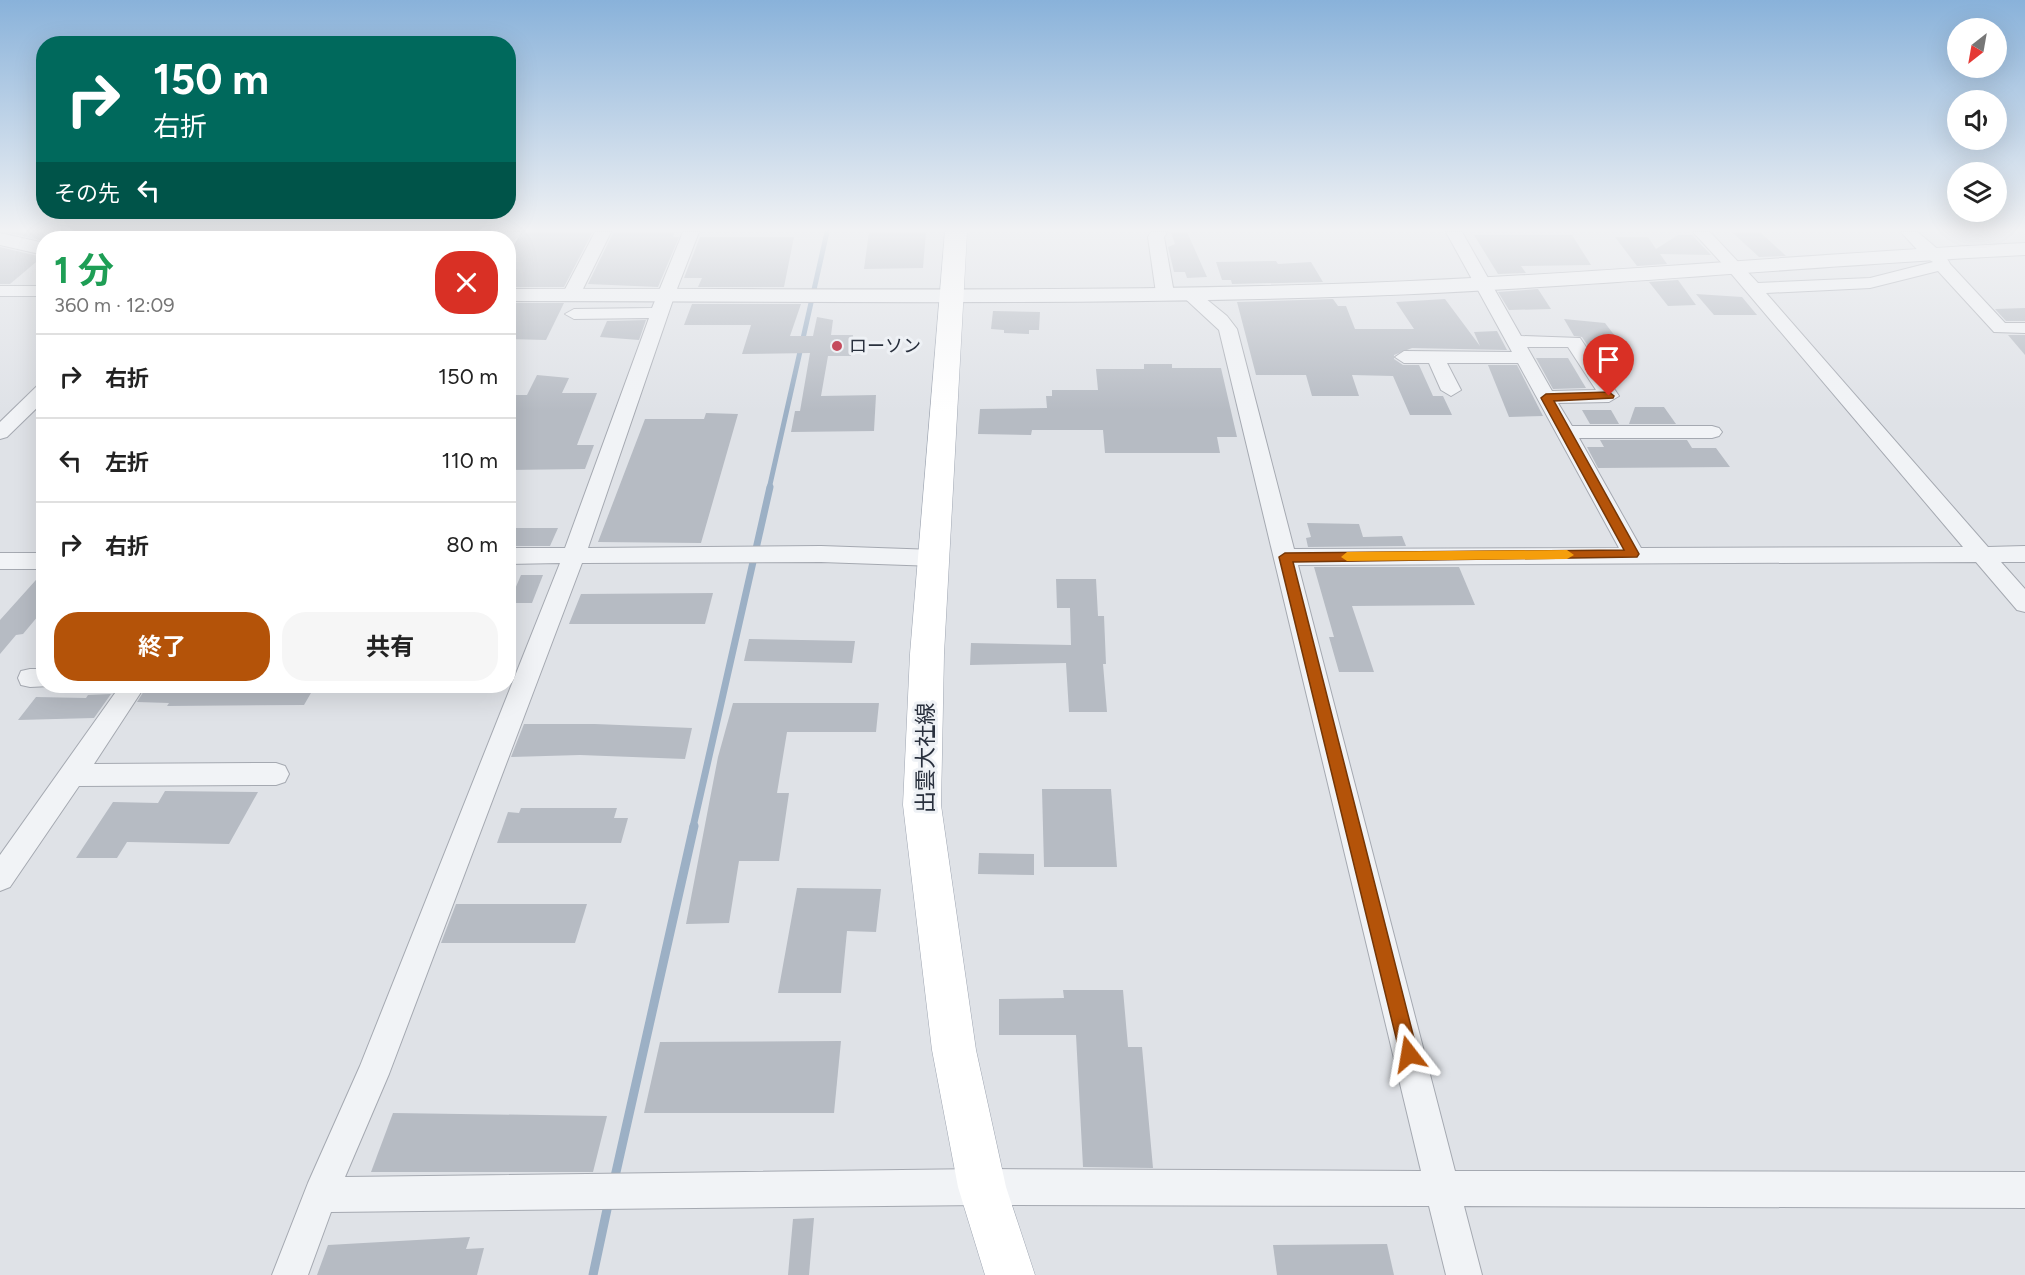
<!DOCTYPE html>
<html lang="ja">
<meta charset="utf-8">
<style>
:root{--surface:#fff;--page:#f6f6f6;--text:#222;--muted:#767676;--line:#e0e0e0;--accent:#b45309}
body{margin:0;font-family:Figtree,"Noto Sans JP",sans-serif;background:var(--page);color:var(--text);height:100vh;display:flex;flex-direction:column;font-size:22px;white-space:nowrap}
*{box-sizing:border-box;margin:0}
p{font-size:20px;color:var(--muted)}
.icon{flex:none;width:33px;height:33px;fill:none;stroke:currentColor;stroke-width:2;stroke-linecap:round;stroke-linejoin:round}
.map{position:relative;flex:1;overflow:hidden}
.details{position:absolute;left:36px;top:231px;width:480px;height:462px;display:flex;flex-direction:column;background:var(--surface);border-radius:24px;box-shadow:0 6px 24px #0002}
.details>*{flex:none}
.hud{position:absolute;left:36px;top:36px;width:480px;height:183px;border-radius:24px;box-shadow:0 6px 24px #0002;background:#00695c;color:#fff;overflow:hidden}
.needle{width:39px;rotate:211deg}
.tools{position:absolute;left:1947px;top:18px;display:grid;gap:12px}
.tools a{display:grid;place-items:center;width:60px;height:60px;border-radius:50%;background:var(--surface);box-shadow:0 6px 24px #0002;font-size:30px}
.pin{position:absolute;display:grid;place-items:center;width:51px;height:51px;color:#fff;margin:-62px -26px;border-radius:50% 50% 50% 0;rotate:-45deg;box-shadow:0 0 6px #0007}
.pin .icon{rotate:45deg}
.me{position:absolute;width:66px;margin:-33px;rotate:346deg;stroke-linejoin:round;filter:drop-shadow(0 0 4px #0008)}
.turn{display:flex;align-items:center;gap:21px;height:126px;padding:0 18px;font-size:27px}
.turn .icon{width:78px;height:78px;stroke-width:2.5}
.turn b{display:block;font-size:42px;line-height:51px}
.then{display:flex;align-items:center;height:57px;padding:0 18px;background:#0003;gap:12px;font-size:22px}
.round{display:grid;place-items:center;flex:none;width:63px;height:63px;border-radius:24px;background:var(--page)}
.head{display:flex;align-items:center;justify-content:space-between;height:102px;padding:0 18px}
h1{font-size:36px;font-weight:700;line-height:45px;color:#1e9e55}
.primary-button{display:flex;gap:12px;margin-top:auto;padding:12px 18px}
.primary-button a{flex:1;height:69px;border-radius:24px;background:var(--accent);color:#fff;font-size:24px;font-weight:700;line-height:69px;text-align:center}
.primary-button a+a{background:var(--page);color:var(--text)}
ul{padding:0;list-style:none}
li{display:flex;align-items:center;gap:18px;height:84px;padding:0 18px;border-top:2px solid var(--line)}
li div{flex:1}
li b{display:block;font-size:22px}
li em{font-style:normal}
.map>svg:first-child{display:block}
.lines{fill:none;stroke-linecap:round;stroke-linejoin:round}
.stream-far2{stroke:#9cb0c5;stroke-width:5}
.stream-far1{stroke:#9cb0c5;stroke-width:7}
.stream{stroke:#9cb0c5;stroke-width:9}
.building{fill:#b6bbc3}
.minor-casing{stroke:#a5a9b1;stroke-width:2}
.tertiary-casing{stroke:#a5a9b1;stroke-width:2}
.primary-casing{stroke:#9fa6b2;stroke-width:1}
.minor{fill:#f1f3f6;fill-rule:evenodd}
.tertiary{fill:#f1f3f6;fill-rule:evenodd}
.primary{fill:#fff;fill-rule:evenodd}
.route{fill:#b45309;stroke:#753606;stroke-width:1.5}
.slow{fill:#f59e0b}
.poi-dot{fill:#c54b5d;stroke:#eef1f5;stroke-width:2}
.labels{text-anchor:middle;stroke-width:6;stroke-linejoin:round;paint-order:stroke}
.far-poi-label{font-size:18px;fill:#29303d;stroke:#eef1f5;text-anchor:start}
.street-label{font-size:22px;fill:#29303d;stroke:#eef1f5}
</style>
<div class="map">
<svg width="2025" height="1275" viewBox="0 0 2025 1275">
<rect width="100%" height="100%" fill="#dfe2e7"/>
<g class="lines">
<path class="stream-far2" d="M769,489L827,232"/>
<path class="stream-far1" d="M693,827L770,487"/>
<g class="stream">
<path d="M614,1181L694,826"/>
<path d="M593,1275L609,1200"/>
</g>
</g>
<g class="building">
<path d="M6,232H44V241Z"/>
<path d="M547,232L592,233L564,287H508V254L512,248L524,233Z"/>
<path d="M675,232L673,237H679L658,287L588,284L613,233Z"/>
<path d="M869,232H926L923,268L864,269Z"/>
<path d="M1171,232H1187L1207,277L1187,278L1185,272H1174L1168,247L1175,244Z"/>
<path d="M1760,232L1786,256L1759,257L1733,233Z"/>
<path d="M1474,235H1572L1591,265L1521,266L1526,273L1498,274Z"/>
<path d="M1678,235H1692L1711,255L1660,254L1667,264L1637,266L1615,237H1648L1656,249Z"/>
<path d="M700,237H794L784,287H698L702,278H684Z"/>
<path d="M0,247L42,257L10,284H0Z"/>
<path d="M1276,261L1278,264L1311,262L1323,282L1232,284L1231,280H1222L1216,262Z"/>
<path d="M1678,280L1696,305L1668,306L1649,282Z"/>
<path d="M1538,289L1551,309L1509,310L1498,292Z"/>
<path d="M1696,294L1742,297L1757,315H1714Z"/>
<path d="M1333,299L1338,306H1346L1355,329H1414L1396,302L1445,299L1480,346L1474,332L1497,331L1507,350L1412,348L1394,355V359L1403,365H1419L1433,396H1443L1452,415H1410L1393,376L1352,375L1359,396H1312L1306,375H1256L1237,302Z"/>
<path d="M508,303H564L546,340L508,339Z"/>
<path d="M692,304H801L790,336H813L817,317L833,320L831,335H853L851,356H828L821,396L876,395L874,431L791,432L795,411H800L810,353L742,354L751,325H684Z"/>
<path d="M2025,308V321H2006L1995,309Z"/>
<path d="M993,311L1040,312L1039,330H1029V334L1004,333V330L991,329Z"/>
<path d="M1564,319L1605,323L1634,361L1599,362L1582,337L1574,336Z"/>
<path d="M646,320L639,340L600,337L607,321Z"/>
<path d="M2008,335H2025V355Z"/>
<path d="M1536,358H1568L1586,388L1553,389Z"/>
<path d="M1144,364H1172V368H1221L1237,437H1217L1220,453H1105L1103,430H1032L1031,435L978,434L980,409L1047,408L1046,396H1052V390H1098L1096,369H1144Z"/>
<path d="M1488,365H1517L1543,416L1509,417Z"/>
<path d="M537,375L569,378L562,393H597L577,445H594L585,469L508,470V395H527Z"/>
<path d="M1635,407H1664L1676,424H1629Z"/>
<path d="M1582,410H1611L1619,424H1590Z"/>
<path d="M706,413L738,414L701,543L598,542L645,419H704Z"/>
<path d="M1600,440H1687L1692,448H1716L1730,467L1598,468L1587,447H1604Z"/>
<path d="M1307,523L1359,524L1363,537L1402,536L1406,546L1308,547L1306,538L1311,537Z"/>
<path d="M508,528H558L550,546H508Z"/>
<path d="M1314,567H1459L1475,605L1352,606L1374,672H1339L1329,637H1334Z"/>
<path d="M44,571V609L23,634L16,635L0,654V620Z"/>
<path d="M521,575H543L532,603H509Z"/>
<path d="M1056,579H1096L1098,616H1104L1106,664H1103L1107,712H1069L1066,663L970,665L971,643L1071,645L1070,608H1057Z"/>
<path d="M713,593L705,624H569L581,594Z"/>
<path d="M749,639L855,641L852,663L744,661Z"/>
<path d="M147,686H315L304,705L167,706L169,703L137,702Z"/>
<path d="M111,694L94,718L18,720L36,697L86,698L88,695Z"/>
<path d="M733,703H879L876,732H787L777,793H789L779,861H739L729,923L686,924L718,757Z"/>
<path d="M524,724H595L692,728L685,759L580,755L511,757Z"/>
<path d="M1042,789H1111L1117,867H1044Z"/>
<path d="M165,791L258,792L229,844L127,842L117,858H76L113,802L158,803Z"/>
<path d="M521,808H617L614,818H628L621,843H497L508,812L519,813Z"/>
<path d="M979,853L1034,854V875L978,874Z"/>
<path d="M797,888L881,889L876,932L847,931L841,993H778Z"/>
<path d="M456,904H587L575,943H441Z"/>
<path d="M1063,990H1123L1128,1047H1142L1153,1168L1083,1167L1076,1035H999V999L1064,998Z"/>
<path d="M841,1041L834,1113H644L660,1042Z"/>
<path d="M393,1113L607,1116L593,1172H371Z"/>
<path d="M814,1218L809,1275H788L793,1219Z"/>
<path d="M470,1237L466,1249L484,1248L477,1275H317L328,1245Z"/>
<path d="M1387,1244L1394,1275H1277L1273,1245Z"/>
</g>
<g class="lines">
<g class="minor-casing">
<g id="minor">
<path d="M194,232H212L206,238H189Z"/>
<path d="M324,232H341L336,238H319Z"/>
<path d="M417,232H433L428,238H412Z"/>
<path d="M506,232H522L514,245L508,247V238H502Z"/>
<path d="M595,232H611L580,295L571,300L565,299L562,295Z"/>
<path d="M683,232H699L675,294L588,548L821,546L935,550L943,553L946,558L943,563L935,566L821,562L582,563L389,1074L345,1177L982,1169L1421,1171L1219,330L1179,293L1188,288L1194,289L1227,316L1237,329L1294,549L1619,548L1518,363H1447L1461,390L1451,396L1441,390L1429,363H1404L1395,357L1404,351L1512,352L1446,232H1462L1521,336L1580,338L1619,396L1609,402L1558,403L1572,426H1712L1719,428L1722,432L1719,436L1712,438H1579L1641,548L1963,547L1729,271L1693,232H1710L1758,283L1870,278L1933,262L1923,256L1901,232H1918C1926,240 1947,255 1950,264L2005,323H2025V333L1994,332L1938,271L1870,288L1766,293L1988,547L2025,546V562H2001L2025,589V612L2017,610L1976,562L1298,565L1455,1171L2025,1172V1208L1464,1206L1482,1275H1446L1429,1206L982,1205L331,1212L308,1275H272L308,1183L360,1066L560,563L508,564V548H565L649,318L574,319L565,314L574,309L652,308ZM1527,347H1568L1596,390L1552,391Z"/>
<path d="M1151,232H1167L1164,237L1174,293L1171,297L1165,298L1156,293L1148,237Z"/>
<rect x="0" y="286" width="44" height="10"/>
<path d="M44,384V401L7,437L0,439V422L37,386Z"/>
<rect x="0" y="553" width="44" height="16"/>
<path d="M30,669H44V686H50L30,687L21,685L18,678L21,671Z"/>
<path d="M120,686H145L94,764L276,763L285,766L289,774L285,782L276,785L79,786L10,887L0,891V855Z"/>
</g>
</g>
<g class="tertiary-casing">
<g id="tertiary">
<path d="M0,233L44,243V255L0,245Z"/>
<path d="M2025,243V255C1804,266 1584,288 1363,296C1078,306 793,301 508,301V289C793,288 1078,293 1363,283C1584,275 1804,254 2025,243Z"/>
</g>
</g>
<g class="primary-casing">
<path id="primary" d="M945,232H967L944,654L941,805L976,1050L1006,1187L1035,1275H985L958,1187L932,1050L903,805L910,654Z"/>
</g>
<use href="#minor" class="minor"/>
<use href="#tertiary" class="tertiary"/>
<use href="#primary" class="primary"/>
</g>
<linearGradient id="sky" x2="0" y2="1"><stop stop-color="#89b2da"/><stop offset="0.56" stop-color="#f1f2f4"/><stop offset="1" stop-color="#f1f2f4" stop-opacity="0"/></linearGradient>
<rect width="2025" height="411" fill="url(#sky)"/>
<path class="route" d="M1609,392L1614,396L1613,398L1554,401L1639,554L1637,557L1293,562L1418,1054L1415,1060L1409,1063L1402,1060L1400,1054L1279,557L1285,553L1624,550L1541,398L1546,394Z"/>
<path class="slow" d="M1567,550L1574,555L1567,559L1347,561L1341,557L1347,552Z"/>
<circle class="poi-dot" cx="837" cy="346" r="6"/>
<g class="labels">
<g class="far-poi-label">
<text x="849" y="352">ローソン</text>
</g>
<g class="street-label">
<text transform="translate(925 758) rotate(-90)" y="8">出雲大社線</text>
</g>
</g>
</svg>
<div class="tools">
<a><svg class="needle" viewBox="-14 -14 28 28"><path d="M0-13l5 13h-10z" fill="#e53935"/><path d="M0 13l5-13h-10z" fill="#767676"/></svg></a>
<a><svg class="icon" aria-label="sound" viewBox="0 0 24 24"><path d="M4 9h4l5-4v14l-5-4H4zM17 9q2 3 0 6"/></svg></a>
<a><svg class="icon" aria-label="layers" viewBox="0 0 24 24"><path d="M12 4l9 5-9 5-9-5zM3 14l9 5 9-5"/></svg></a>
</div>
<div class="pin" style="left:1609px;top:396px;background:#d93025"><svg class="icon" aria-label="arrive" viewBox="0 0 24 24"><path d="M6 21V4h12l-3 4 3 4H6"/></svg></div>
<svg class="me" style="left:1409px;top:1054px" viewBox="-20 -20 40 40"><path d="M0-17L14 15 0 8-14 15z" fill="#b45309" stroke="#fff" stroke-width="4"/></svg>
<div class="hud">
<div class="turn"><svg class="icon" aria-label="right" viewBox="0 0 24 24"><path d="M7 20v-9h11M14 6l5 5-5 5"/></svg><div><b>150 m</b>右折</div></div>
<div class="then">その先<svg class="icon" aria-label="left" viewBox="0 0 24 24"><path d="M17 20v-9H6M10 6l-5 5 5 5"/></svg></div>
</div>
<section class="details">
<div class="head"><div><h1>1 分</h1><p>360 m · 12:09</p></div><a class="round" style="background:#d93025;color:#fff"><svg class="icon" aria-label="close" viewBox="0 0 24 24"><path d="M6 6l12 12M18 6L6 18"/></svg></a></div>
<ul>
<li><svg class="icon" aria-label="right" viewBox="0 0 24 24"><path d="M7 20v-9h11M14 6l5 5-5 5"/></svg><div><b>右折</b></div><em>150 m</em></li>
<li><svg class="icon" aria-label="left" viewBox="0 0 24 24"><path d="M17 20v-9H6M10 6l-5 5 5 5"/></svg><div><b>左折</b></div><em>110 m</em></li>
<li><svg class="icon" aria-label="right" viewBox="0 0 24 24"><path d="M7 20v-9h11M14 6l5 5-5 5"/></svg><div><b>右折</b></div><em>80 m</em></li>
</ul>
<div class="primary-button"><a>終了</a><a>共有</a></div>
</section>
</div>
